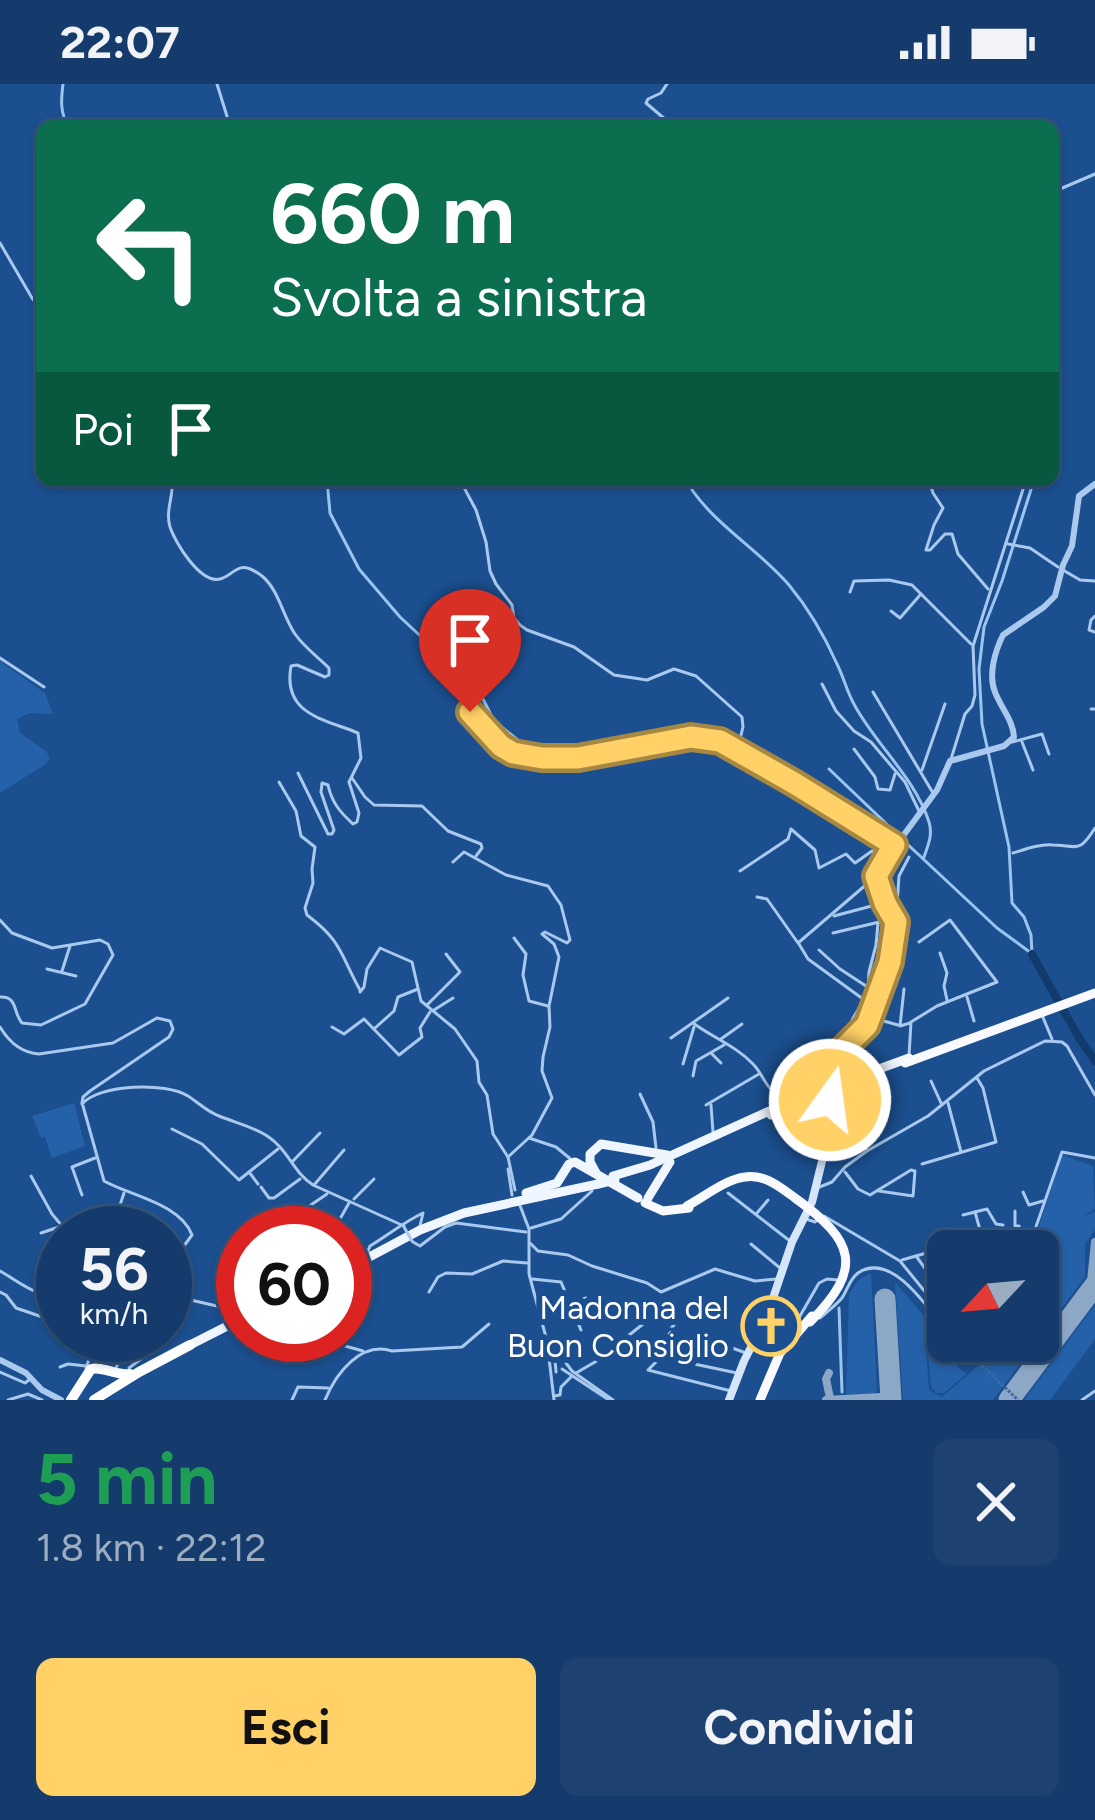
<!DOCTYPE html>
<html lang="it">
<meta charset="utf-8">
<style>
:root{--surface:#143b6b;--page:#1d4271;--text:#f1f3f6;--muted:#9dadc1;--line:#33557e;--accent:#ffd166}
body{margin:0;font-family:Figtree,sans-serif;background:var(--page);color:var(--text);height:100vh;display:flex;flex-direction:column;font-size:45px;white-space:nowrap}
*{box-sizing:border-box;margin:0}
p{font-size:39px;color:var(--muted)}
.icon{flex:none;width:66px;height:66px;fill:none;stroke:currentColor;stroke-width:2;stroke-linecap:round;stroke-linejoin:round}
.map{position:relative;height:1316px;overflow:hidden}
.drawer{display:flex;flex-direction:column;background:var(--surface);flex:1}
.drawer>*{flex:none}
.top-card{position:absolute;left:36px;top:36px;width:1023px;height:366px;border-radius:18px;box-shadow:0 3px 9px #0004,0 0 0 3px var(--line);background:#0b6e4f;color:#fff;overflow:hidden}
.needle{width:78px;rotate:244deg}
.fabs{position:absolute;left:927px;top:1146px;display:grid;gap:24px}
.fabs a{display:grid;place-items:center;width:132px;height:132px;border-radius:18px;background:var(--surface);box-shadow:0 3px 9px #0004,0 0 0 3px var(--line);font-size:60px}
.speed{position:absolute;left:36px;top:1122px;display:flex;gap:24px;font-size:60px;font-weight:700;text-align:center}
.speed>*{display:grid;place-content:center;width:156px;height:156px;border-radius:50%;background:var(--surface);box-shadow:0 3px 9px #0004,0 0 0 3px var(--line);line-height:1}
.speed small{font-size:30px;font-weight:400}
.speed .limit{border:18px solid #d22;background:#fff;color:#111}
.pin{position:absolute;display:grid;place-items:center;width:102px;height:102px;color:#fff;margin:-123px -51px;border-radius:50% 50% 50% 0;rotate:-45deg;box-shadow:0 0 12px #0007}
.pin .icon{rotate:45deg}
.me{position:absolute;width:132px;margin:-66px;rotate:14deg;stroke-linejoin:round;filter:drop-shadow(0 0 9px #0008)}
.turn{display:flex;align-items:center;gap:42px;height:252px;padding:0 36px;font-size:54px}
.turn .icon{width:156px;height:156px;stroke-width:2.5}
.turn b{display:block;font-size:84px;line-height:102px}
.then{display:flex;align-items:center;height:114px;padding:0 36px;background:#0003;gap:24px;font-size:45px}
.round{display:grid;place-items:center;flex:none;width:126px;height:126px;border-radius:18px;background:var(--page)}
.head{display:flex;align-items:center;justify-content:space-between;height:204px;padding:0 36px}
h1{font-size:72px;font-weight:700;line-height:90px;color:#1e9e55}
.primary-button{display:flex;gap:24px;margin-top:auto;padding:24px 36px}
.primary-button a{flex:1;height:138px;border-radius:18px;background:var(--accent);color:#111;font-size:48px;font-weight:700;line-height:138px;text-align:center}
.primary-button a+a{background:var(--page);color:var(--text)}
.status{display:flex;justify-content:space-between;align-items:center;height:84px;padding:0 60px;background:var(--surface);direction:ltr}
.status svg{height:33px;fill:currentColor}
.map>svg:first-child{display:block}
.green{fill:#2461a8}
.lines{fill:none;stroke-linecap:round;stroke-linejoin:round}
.stream{stroke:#9cc4f0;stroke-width:3}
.river{stroke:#123a6d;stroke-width:8}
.taxiway{stroke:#8da7c7;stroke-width:8}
.runway{stroke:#8da7c7;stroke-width:21}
.minor-tunnel{stroke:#3d69a0;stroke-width:3;stroke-dasharray:3 1.5;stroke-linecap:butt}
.minor{stroke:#a9c9ee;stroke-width:3}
.tertiary{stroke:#a9c9ee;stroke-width:6}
.secondary{stroke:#d6e6fa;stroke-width:8}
.primary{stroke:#f0f6ff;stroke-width:9}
.trunk{stroke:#f8faff;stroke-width:9}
.motorway{stroke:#fff;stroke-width:10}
.minor-bridge{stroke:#a9c9ee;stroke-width:3}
.primary-bridge{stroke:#f0f6ff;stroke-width:9}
.trunk-bridge{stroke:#f8faff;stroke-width:9}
.route-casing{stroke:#a68842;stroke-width:30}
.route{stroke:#ffd166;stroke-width:21}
.labels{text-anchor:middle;stroke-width:12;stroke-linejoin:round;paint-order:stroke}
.poi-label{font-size:33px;fill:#fff;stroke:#1b4f8f;text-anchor:end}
</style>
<div class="status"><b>22:07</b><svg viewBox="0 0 49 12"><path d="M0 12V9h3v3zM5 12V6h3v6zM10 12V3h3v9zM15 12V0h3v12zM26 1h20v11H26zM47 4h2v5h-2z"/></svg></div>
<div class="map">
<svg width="1095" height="1316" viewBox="0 0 1095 1316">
<rect width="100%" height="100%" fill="#1b4f8f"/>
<g class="green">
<path d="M0,577L45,609L53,630L30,629L17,635L20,649L46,667L50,674L46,680L0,709Z"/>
<path d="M74,1019L85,1062L52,1074L45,1053L41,1054L32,1032Z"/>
<path d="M1062,1071L1093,1082L1095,1125L1082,1132L1095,1128V1146L1085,1160V1193L1038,1256V1167H1027L1028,1161L1034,1158Z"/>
<path d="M871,1189L877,1307L874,1310L846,1311L849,1211L857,1197Z"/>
<path d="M895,1198L924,1232L929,1306L942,1313L978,1282L968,1272L977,1262L976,1257H1001L993,1269L1004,1257H1037L993,1316H903Z"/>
<path d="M1095,1221V1255L1050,1316H1024Z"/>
<path d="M924,1225L948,1253V1257L958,1265L950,1276L966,1290L944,1309H936L931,1302Z"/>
</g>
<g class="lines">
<g class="stream">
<path d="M63,0C61,16 60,28 68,42"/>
<path d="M327,396L330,429L359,485L400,533L457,586L466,601L482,613L494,637L523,660L544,668H571L683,647L722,649L821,705L904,756"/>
<path d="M693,396L691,402L692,406C719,444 759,466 789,501C808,524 825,553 837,580C844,594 847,608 855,622C877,662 915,694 929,738C933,751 928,761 924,773"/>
<path d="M829,685L897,750"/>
<path d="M904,757L997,844L1031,869"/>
<path d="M1032,870L1031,851L1024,833L1012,819L1009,763L982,640L979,585L984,543L1002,497L1034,396"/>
<path d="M839,1224L842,1308"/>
</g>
<path class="river" d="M1032,870L1079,954L1095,977"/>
<g class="taxiway">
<path d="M1090,1207L1095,1158"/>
<path d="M829,1289L826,1295L830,1314"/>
<path d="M826,1316L881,1313"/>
<path d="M888,1316L881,1313L888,1307L890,1300"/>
</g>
<g class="runway">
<path d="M885,1215L891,1316"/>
<path d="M1009,1316L1095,1201"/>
</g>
<path class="minor-tunnel" d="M969,1269L1018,1316"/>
<g class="minor">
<path d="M217,0L230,42"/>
<path d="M667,0L661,9L648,15L646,19L673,42"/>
<path d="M1053,108L1095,90"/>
<path d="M0,159L32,214L42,227"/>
<path d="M172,396C174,412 165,426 170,443C175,458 200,500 220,495C236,491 237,473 262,492C279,506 283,533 295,550C304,563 318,573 329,584V591L325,593L297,581L291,582C282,631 325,635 358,649L361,674L349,698L359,729L357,738L353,740C340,728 332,719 328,701L322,699L321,708L334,746L332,750H328L298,689"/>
<path d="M460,396L476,426L486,458L490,487L496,500L512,521L514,534L520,541L527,546L574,563L614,591L647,596L674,585L696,592L742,633L743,643L738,663"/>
<path d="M929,396L933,409L943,424L934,441L926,466H930L945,450H952L958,470L988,505"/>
<path d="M1008,460L1030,464L1058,483"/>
<path d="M1063,486L1080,496L1095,497"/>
<path d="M850,508L854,497L889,496L912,501L971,560"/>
<path d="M891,527L900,534L921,510"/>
<path d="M1095,532L1091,536L1089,546L1095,548"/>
<path d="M0,574L44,603"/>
<path d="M822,600L836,627L854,647L871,658L905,698L919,727"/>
<path d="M873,608L933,709"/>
<path d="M456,610L501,662L526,672L565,675L691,653L720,657L794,699L892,760"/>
<path d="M1091,625H1095"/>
<path d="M1012,658L1042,650L1049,670"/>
<path d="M1022,658L1033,686"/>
<path d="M854,665L875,693L878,705L890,706L895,690"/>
<path d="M951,675L965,630L972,622L975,611L973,562L1026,396"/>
<path d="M922,686L945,620"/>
<path d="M352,694L365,713L374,721L422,722L448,747L481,760L482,764L476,772"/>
<path d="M279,698L296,727L301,752L315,763L312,785L313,799L305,824L307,831C342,857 340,870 360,906"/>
<path d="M1013,769C1026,765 1039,760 1053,761C1079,762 1079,769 1095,744"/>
<path d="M453,778L464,768L506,791L548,802L561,821L570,856L567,859L545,848L542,850L554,860L559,873L549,922L550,943L543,973L542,987L552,1014L532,1051L508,1073"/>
<path d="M740,787L788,755L791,745L815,766L819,784L846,770L855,779L872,767L886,770"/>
<path d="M757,813L767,815L798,859L875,793"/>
<path d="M834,832L883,819"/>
<path d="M0,836L12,849L52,864L100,856L108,860L113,871L85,920L41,941L22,939C13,929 18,912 0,913"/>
<path d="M896,836L899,792L909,773"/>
<path d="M833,849L892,835"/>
<path d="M514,854L526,870L523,891L529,917L548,922"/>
<path d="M799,860L808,875L863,915"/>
<path d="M819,866L840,885L866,902"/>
<path d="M940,869L947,889L944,902L947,916"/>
<path d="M47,885L76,892"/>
<path d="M62,887L70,862"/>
<path d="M904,905L900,942L910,939"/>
<path d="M360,908L364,903L367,885L380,864L412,878L421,917L455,945L477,977L479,998L487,1011L493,1050L508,1073L515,1106"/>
<path d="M967,913L974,937"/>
<path d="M427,921L460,888L446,870"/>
<path d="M434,926L453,914"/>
<path d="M1042,931L1052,955"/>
<path d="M873,934L898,941"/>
<path d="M693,939C712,953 736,962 753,980C763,990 765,1003 777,1011L783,1008"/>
<path d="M0,943C9,958 22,969 39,970L113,959L157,934L170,937L173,945L169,953L90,1007L83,1013L82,1019"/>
<path d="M332,943L344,950L364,935L399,971L422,953L420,944L430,928"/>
<path d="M375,944L394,927L398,913L418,905"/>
<path d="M861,945L852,936L868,909L869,888L876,861L878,839"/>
<path d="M671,954L728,914"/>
<path d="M721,955L742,940"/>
<path d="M712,970L721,979"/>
<path d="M909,972L911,938L937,922L997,898L950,836L919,858"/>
<path d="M683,980L694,943"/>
<path d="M693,992L696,977L724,961"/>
<path d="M931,997L941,1019"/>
<path d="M640,1010L653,1038L656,1064"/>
<path d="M948,1019L961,1068"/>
<path d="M82,1020C99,1000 166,998 188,1012C199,1019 206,1027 219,1032C236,1039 255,1043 270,1054C288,1066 294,1089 313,1101L404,1142"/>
<path d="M706,1021L759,990"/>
<path d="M711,1021L713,1048"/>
<path d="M83,1022L104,1097C131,1112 181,1120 192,1151L181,1166V1184L165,1243"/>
<path d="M835,1036L867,1066"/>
<path d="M172,1045L202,1060L239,1096L278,1065"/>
<path d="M529,1054L556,1063L573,1077"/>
<path d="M292,1078L320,1049"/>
<path d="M922,1080L996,1058L983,1004L977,994"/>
<path d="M508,1085L512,1111"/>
<path d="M249,1088L258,1100"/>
<path d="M845,1088L858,1105L870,1111L911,1086L915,1087L913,1112L879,1107"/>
<path d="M31,1092L52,1130L68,1149"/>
<path d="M314,1101L344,1066"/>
<path d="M261,1103L269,1114H274L300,1095"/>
<path d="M817,1104L832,1098L845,1083L867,1067L928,1032L984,987L1045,957L1062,958L1067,962L1095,1011"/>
<path d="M1023,1108L1029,1121L1043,1117"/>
<path d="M124,1109L118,1127L151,1149"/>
<path d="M728,1109L790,1157"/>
<path d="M82,1111L72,1083L95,1074"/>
<path d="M354,1115L374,1095"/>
<path d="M519,1119L529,1145V1190L547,1257L554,1316"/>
<path d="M1015,1127V1142H1019L1024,1157"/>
<path d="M299,1129L327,1110"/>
<path d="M757,1129L768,1116"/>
<path d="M963,1131L987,1125L996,1140L1003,1141"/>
<path d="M806,1135L815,1138L824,1132L900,1177L948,1236"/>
<path d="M531,1144L561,1135L592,1107"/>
<path d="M41,1149L59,1143"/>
<path d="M332,1149L349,1119"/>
<path d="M982,1153L1011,1146L1020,1159L1031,1157L1062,1068L1095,1074"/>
<path d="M413,1158L420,1162L445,1143L456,1139L526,1148"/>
<path d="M530,1159L538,1167L568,1171L592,1182L647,1199L661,1208L715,1185L755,1197L777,1195"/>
<path d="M751,1160L780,1184"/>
<path d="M940,1166V1175L948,1184"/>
<path d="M368,1167L370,1162C388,1151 404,1138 423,1129L420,1142"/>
<path d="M916,1172L932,1194L940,1189"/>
<path d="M902,1176L982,1153L975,1128"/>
<path d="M165,1177L179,1181"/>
<path d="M0,1187C20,1198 40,1217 63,1209"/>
<path d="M532,1195L561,1198L581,1246"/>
<path d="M165,1201L172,1179"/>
<path d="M0,1208L6,1211L16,1224L63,1240"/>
<path d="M429,1208L438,1193L446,1189L472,1190L503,1177L527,1179"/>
<path d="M165,1210L221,1223L237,1232"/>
<path d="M571,1220L586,1214"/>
<path d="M935,1220L948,1211"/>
<path d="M820,1234C827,1228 836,1221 842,1214C848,1205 849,1196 858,1189C892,1166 929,1226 948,1249"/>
<path d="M267,1251L292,1259L320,1255L363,1267"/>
<path d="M789,1251L819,1199L827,1195L838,1196"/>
<path d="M956,1257L969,1269"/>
<path d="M724,1261L746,1269"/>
<path d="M663,1266L661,1273L648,1286L731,1307"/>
<path d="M549,1268L555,1276L556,1288"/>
<path d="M661,1273L737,1289"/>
<path d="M566,1279L572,1287L613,1316"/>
<path d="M60,1283L68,1280L86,1282"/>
<path d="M86,1284L97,1251"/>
<path d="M116,1284L130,1251"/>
<path d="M129,1284L158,1262L163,1251"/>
<path d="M562,1285L609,1316"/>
<path d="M0,1288L25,1299L30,1295"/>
<path d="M576,1289L595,1278L657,1229L666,1230L676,1238L664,1254L663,1262"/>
<path d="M554,1312L560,1311L561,1303L572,1292"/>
<path d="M8,1316L28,1310L42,1316"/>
<path d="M292,1316L298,1303L328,1304"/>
<path d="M325,1316C336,1289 361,1257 392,1267L462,1263L489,1240"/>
<path d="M1082,1316L1095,1307"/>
</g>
<g class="tertiary">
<path d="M844,964L867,941L889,878L895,838L877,799L876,792L880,783L937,706L950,677L1004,662L1014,653C1013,636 1001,624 995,608C988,591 995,567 1003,551L1044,523L1055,512L1063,481L1072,462L1079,412L1095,400"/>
<path d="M0,1276L26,1289L42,1306L61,1316"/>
</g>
<path class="secondary" d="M729,1316L744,1277L767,1232L792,1158L812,1118L843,992L844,964L839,959L829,960L805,988"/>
<g class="primary">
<path d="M857,993L909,974"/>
<path d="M776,1022L805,988"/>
<path d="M771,1031L789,1029L810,1032"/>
<path d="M810,1032L815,1030L822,1018L840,1006"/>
<path d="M596,1089L590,1078V1070L601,1060L667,1071"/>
<path d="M613,1092L650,1081L767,1028L830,1003"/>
<path d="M526,1109L557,1099L569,1080L575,1078L638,1114"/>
<path d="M648,1114L670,1078"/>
<path d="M345,1186L420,1146L464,1129L598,1100"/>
<path d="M190,1261L243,1234"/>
</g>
<g class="trunk">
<path d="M905,979L1095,909"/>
<path d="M645,1119L663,1127L689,1124"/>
<path d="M760,1316L780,1269L812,1232"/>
</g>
<g class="motorway">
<path d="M71,1316L91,1285C104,1282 116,1292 130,1290"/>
<path d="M94,1316L139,1288L190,1261"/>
</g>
<path class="minor-bridge" d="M404,1143L412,1157"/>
<g class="primary-bridge">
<path d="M830,1003L857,993"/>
<path d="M598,1100L615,1096"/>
</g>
<path class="trunk-bridge" d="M687,1122C704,1113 726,1095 745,1093C765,1090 780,1103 795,1114C855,1157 864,1184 810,1238"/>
</g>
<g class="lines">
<g class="route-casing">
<path id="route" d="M470,628L501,662L513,669L542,674H578L691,653L720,657L794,699L894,761L876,792L885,819L896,838L890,878L867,941L844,964L843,992L838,1016H830"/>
</g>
<use href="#route" class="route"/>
</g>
<defs>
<g id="church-ring" transform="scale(3)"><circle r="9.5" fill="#1b4f8f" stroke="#ffd166" stroke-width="1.5"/><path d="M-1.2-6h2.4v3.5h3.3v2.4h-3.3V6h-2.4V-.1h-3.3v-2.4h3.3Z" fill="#ffd166"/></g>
</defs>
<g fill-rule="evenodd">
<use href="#church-ring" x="771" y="1242"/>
</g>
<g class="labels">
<g class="poi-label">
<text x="729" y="1235">Madonna del<tspan x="729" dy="38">Buon Consiglio</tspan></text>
</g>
</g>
</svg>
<div class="fabs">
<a><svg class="needle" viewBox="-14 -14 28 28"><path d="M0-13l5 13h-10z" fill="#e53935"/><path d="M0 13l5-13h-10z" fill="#9dadc1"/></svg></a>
</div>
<div class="speed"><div>56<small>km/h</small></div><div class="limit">60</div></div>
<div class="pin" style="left:470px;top:628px;background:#d93025"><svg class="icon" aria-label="arrive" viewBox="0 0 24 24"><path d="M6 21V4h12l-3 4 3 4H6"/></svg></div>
<svg class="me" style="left:830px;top:1016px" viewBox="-20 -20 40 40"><circle r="17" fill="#ffd166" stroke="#fff" stroke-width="3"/><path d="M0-11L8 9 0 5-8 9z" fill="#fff"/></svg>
<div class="top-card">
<div class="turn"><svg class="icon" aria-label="left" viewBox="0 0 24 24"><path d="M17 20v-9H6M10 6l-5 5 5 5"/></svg><div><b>660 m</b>Svolta a sinistra</div></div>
<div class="then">Poi<svg class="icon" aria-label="arrive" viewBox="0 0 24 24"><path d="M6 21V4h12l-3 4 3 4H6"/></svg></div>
</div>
</div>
<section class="drawer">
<div class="head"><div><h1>5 min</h1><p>1.8 km · 22:12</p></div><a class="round"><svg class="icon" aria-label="close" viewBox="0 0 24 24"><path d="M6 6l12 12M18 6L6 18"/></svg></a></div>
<div class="primary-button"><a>Esci</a><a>Condividi</a></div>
</section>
